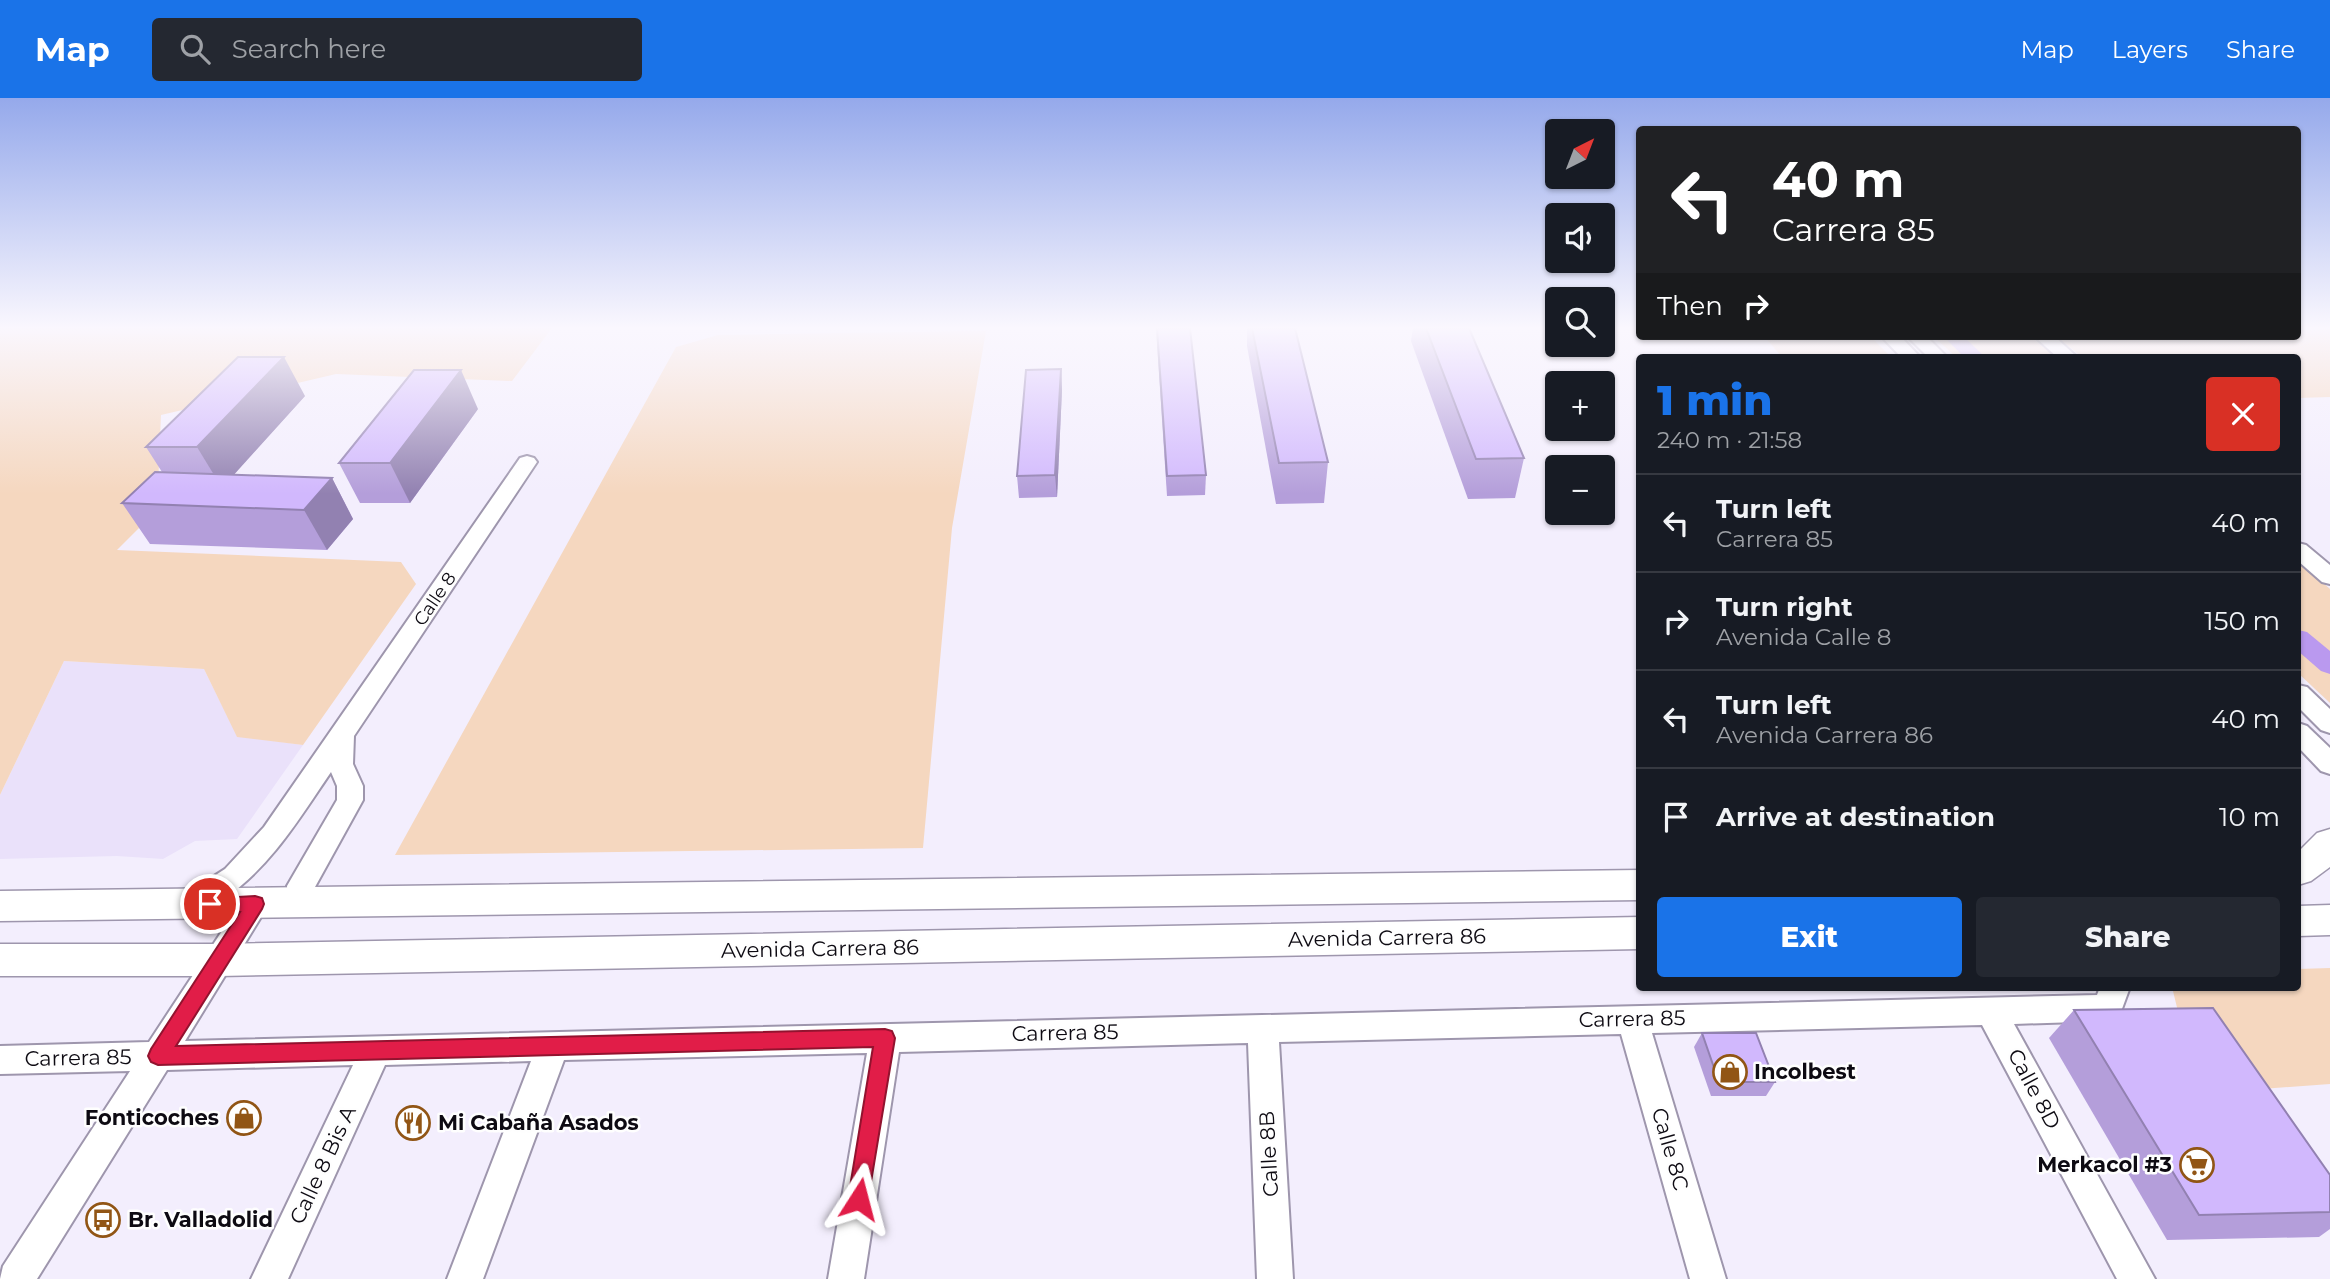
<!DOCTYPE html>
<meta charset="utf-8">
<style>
:root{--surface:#171b24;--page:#242831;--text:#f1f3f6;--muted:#9ea1a6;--line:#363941;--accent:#1a73e8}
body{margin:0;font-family:Montserrat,sans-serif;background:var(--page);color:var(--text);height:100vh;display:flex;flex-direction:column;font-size:26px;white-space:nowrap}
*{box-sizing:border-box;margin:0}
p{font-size:23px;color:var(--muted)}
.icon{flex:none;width:38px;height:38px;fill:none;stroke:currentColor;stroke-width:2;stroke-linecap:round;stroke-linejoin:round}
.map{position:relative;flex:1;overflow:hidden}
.panel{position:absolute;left:1636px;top:256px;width:665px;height:637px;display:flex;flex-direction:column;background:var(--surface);border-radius:7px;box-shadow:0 2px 5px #0004}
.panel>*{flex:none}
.hud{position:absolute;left:1636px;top:28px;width:665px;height:214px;border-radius:7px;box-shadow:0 2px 5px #0004;background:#202124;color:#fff;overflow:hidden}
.needle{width:46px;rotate:42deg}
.tools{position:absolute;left:1545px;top:21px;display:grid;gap:14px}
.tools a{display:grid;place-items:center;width:70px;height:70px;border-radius:7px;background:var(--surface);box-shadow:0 2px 5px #0004;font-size:35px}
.pin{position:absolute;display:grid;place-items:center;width:60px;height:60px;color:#fff;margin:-30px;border:4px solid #fff;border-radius:50%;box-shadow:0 2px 7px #0007}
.me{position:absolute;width:77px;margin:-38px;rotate:9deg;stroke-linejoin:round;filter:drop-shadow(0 0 5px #0008)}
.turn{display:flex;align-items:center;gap:24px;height:147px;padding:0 21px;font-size:32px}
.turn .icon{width:91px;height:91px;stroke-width:2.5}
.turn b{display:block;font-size:49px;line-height:60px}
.then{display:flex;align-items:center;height:66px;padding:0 21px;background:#0003;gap:14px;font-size:26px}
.round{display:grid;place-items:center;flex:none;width:74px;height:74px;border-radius:7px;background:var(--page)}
.overview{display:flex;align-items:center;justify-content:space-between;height:119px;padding:0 21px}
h1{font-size:42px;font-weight:800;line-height:52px;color:var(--accent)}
.action{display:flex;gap:14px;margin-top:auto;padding:14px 21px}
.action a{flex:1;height:80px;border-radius:7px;background:var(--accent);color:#fff;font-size:28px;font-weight:800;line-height:80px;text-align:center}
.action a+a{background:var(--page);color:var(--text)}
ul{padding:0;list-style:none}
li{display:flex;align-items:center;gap:21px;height:98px;padding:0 21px;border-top:2px solid var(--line)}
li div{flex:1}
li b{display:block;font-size:26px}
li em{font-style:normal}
header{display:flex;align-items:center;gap:42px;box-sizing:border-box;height:98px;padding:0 35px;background:var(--accent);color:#fff}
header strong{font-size:33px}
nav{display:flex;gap:38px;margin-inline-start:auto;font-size:24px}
.search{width:490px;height:63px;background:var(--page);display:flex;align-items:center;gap:18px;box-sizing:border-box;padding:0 24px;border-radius:7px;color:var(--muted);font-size:26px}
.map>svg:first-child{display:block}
.built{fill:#eae1fa}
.green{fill:#f5d7bf}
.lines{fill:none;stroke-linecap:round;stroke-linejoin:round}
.canal{fill:#ba99ef;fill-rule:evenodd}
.minor-casing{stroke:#9e96ad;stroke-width:4}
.major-casing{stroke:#9e96ad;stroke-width:3}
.minor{fill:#fff;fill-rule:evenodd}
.major{fill:#fff;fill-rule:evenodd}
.wall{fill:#b49eda}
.shaded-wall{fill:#9281b1}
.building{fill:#d1b8fd;stroke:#9281b1;stroke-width:2}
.route{fill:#e11d48;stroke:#92132f;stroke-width:2}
.labels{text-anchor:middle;stroke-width:5;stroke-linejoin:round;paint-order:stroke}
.street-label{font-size:18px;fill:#0d0a12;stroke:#fefefe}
.near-street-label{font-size:21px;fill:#0d0a12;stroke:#fefefe}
.near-poi-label{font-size:21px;font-weight:bold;fill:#0d0a12;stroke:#fefefe;text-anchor:start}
</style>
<header>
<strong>Map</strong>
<div class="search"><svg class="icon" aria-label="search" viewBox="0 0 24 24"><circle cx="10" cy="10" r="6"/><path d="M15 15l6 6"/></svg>Search here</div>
<nav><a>Map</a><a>Layers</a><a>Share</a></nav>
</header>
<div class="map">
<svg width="2330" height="1181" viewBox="0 0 2330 1181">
<rect width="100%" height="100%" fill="#f3eefd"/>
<path class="built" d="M64,563L204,571L237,638L303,647L237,741L195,743L163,761L117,758L0,761V697Z"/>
<g class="green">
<path d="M0,230H552L512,283L336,276L161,317L157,412L117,452L401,464L416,486L303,647L237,639L204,571L64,563L0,697Z"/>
<path d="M2330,231V299L2298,300V259H2082L2058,240L2298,238V232Z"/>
<path d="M986,233L952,430L923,750L395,757L676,249L718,237Z"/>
<path d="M1764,238H1870L1891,259H1782Z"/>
<path d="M1933,238H2030L2055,259H1956Z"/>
<path d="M2298,463L2330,491V605L2298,575Z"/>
<path d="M2330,870V986L2222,994L2184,938L2172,889H2298V871Z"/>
</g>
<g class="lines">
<g class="canal">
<path d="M1943,238H1963L1985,259H1964Z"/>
<path d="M2298,532L2307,534L2330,553V576L2321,573L2298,553Z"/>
</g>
<g class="minor-casing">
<g id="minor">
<path d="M1881,238H1900L1920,259H1901Z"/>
<path d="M1907,238H1926L1947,259H1928Z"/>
<path d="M2034,238H2054L2077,259H2057Z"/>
<path d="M527,358L534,360L537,364L354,638L353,666L363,688V702L315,789L316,805L312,813L302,817L292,813L288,805L287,788L337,702V688L331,674C299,721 270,770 222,802C208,811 199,820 183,814L179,806L183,798L225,771L264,729L520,360Z"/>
<path d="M2298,445L2306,447L2330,467V486L2322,484L2298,463Z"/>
<path d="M2298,587L2307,589L2330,611V635L2321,632L2298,609Z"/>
<path d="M2298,625L2307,628L2330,650V676L2321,673L2298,649Z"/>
<path d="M255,794L265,798L269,806L185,943L2097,897L2100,889H2130L2119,919L2108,923L2014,926L2155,1181H2117L1982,927L1652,935L1726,1181H1690L1621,936L1279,944L1293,1181H1257L1248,945L899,954L864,1181H828L867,955L564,962L483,1181H447L531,963L385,967L288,1181H251L353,967L167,972L37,1181H0L3,1168L130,973L0,976V948L149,944L245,798Z"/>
</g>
</g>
<g class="major-casing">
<g id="major">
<path d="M2330,731V769L2311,783L2298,787V754L2317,735Z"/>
<path d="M1640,772V802L0,823V793Z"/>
<path d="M2330,807V837L2298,838V808Z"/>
<path d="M1640,819V851L219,878H0V846H219Z"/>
</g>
</g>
<use href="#minor" class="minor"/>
<use href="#major" class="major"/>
</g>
<g class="wall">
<path d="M1156,230L1206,377L1205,397L1167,398Z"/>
<path d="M1247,230H1295L1328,364L1324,405L1276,406L1247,248Z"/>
<path d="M1413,230H1469L1524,360L1515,400L1468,401L1411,243Z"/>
<path d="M1061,271L1062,292L1057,399L1019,400L1017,378Z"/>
<path d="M305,298L233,377L332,380L353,421L327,452L150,446L122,405L162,374L146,349Z"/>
<path d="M478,311L410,405H360L339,365Z"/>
<path d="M2074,912L2330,1077V1131L2319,1139L2167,1142L2049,940Z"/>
<path d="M1702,935L1775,984L1766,998H1711L1694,949Z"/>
</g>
<g class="shaded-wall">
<path d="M284,259L305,298L222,390L197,349Z"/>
<path d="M1061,271L1062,292L1057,399L1055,377Z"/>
<path d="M461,272L478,311L410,405L390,365Z"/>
<path d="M332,380L353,421L327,452L304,412Z"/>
</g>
<g class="building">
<path d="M1157,230H1190L1206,377L1167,378Z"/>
<path d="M1252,230H1295L1328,364L1279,365Z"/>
<path d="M1426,230H1469L1524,360L1476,361Z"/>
<path d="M238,259H284L197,349H146Z"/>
<path d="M1061,271L1055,377L1017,378L1026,272Z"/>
<path d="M414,272H461L390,365H339Z"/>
<path d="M155,374L332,380L304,412L122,405Z"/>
<path d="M2213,910L2330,1077V1114L2199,1117L2074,912Z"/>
<path d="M1702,935H1756L1775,984H1719Z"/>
</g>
<linearGradient id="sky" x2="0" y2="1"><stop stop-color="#95a9eb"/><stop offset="0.58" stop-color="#faf7fe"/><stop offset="1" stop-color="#faf7fe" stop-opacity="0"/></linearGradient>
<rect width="2330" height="396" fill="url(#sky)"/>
<path class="route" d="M255,798L262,800L264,806L262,811L176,948L885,931L892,933L895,940L867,1108L859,1112L851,1108L848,1101L873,949L158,967L151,964L148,958L151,951L240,814L203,812L200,806L203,801Z"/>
<defs>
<g id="shop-ring" transform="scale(1.75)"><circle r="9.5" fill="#fefefe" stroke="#915515" stroke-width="1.5"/><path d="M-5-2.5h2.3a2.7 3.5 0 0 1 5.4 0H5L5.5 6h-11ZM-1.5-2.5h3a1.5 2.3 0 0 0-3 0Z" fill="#915515"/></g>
<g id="restaurant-ring" transform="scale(1.75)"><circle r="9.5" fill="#fefefe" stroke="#915515" stroke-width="1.5"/><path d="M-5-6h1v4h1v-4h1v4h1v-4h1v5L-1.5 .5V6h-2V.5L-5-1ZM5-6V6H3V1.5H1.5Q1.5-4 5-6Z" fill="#915515"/></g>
<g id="supermarket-ring" transform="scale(1.75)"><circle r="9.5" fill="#fefefe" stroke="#915515" stroke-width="1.5"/><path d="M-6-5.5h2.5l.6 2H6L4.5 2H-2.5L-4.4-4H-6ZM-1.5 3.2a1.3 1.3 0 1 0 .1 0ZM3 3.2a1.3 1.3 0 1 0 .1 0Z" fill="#915515"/></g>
<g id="bus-ring" transform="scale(1.75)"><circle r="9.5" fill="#fefefe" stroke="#915515" stroke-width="1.5"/><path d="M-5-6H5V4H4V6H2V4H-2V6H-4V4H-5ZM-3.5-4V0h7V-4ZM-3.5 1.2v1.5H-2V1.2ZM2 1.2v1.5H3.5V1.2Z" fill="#915515"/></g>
</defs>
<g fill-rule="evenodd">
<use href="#shop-ring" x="1730" y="974"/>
<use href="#shop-ring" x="244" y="1020"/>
<use href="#restaurant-ring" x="413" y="1025"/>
<use href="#supermarket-ring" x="2197" y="1067"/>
<use href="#bus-ring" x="103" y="1122"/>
</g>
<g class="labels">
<g class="street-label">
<text transform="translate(435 501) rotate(-56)" y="6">Calle 8</text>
</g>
<g class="near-street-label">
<text transform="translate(1387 840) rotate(-1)" y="7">Avenida Carrera 86</text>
<text transform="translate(820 851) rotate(-1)" y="7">Avenida Carrera 86</text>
<text transform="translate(1632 921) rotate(-1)" y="7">Carrera 85</text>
<text transform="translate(1065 935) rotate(-1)" y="7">Carrera 85</text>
<text transform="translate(78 960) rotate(-1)" y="7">Carrera 85</text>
<text transform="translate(2034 991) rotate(62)" y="7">Calle 8D</text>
<text transform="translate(1670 1051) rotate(74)" y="7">Calle 8C</text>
<text transform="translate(1269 1056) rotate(-93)" y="7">Calle 8B</text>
<text transform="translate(323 1067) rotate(-65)" y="7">Calle 8 Bis A</text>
</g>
<g class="near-poi-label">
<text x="1754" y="981">Incolbest</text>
<text x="219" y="1027" text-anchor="end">Fonticoches</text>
<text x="438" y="1032">Mi Cabaña Asados</text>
<text x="2172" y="1074" text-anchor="end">Merkacol #3</text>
<text x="128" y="1129">Br. Valladolid</text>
</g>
</g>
</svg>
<div class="tools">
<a><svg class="needle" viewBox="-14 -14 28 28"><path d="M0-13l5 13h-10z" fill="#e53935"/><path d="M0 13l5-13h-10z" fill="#9ea1a6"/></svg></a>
<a><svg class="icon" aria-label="sound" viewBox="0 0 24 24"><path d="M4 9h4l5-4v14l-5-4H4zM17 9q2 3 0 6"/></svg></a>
<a><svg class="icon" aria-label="search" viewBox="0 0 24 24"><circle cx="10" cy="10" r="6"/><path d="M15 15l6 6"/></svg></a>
<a>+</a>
<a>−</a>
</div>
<div class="pin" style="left:210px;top:806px;background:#d93025"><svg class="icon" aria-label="arrive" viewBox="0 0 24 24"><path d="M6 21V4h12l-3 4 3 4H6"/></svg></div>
<svg class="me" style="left:859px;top:1101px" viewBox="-20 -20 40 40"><path d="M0-17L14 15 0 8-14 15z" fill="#e11d48" stroke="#fff" stroke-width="4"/></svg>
<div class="hud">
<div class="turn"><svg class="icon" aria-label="left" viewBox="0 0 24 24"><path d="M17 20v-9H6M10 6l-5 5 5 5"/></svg><div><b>40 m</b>Carrera 85</div></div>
<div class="then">Then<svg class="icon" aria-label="right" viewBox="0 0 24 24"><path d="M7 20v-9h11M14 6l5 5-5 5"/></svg></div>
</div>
<section class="panel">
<div class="overview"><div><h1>1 min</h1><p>240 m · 21:58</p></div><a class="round" style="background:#d93025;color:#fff"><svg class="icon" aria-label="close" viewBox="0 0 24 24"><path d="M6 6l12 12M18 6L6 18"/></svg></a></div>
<ul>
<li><svg class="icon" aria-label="left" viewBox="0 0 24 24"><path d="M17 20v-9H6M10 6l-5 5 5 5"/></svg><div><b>Turn left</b><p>Carrera 85</p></div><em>40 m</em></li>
<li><svg class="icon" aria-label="right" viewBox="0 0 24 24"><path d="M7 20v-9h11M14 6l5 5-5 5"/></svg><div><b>Turn right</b><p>Avenida Calle 8</p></div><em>150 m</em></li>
<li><svg class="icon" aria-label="left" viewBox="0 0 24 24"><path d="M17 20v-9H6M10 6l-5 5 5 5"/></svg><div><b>Turn left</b><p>Avenida Carrera 86</p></div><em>40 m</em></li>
<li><svg class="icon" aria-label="arrive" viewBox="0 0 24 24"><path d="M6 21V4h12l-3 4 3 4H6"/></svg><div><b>Arrive at destination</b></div><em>10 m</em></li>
</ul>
<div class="action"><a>Exit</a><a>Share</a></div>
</section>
</div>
